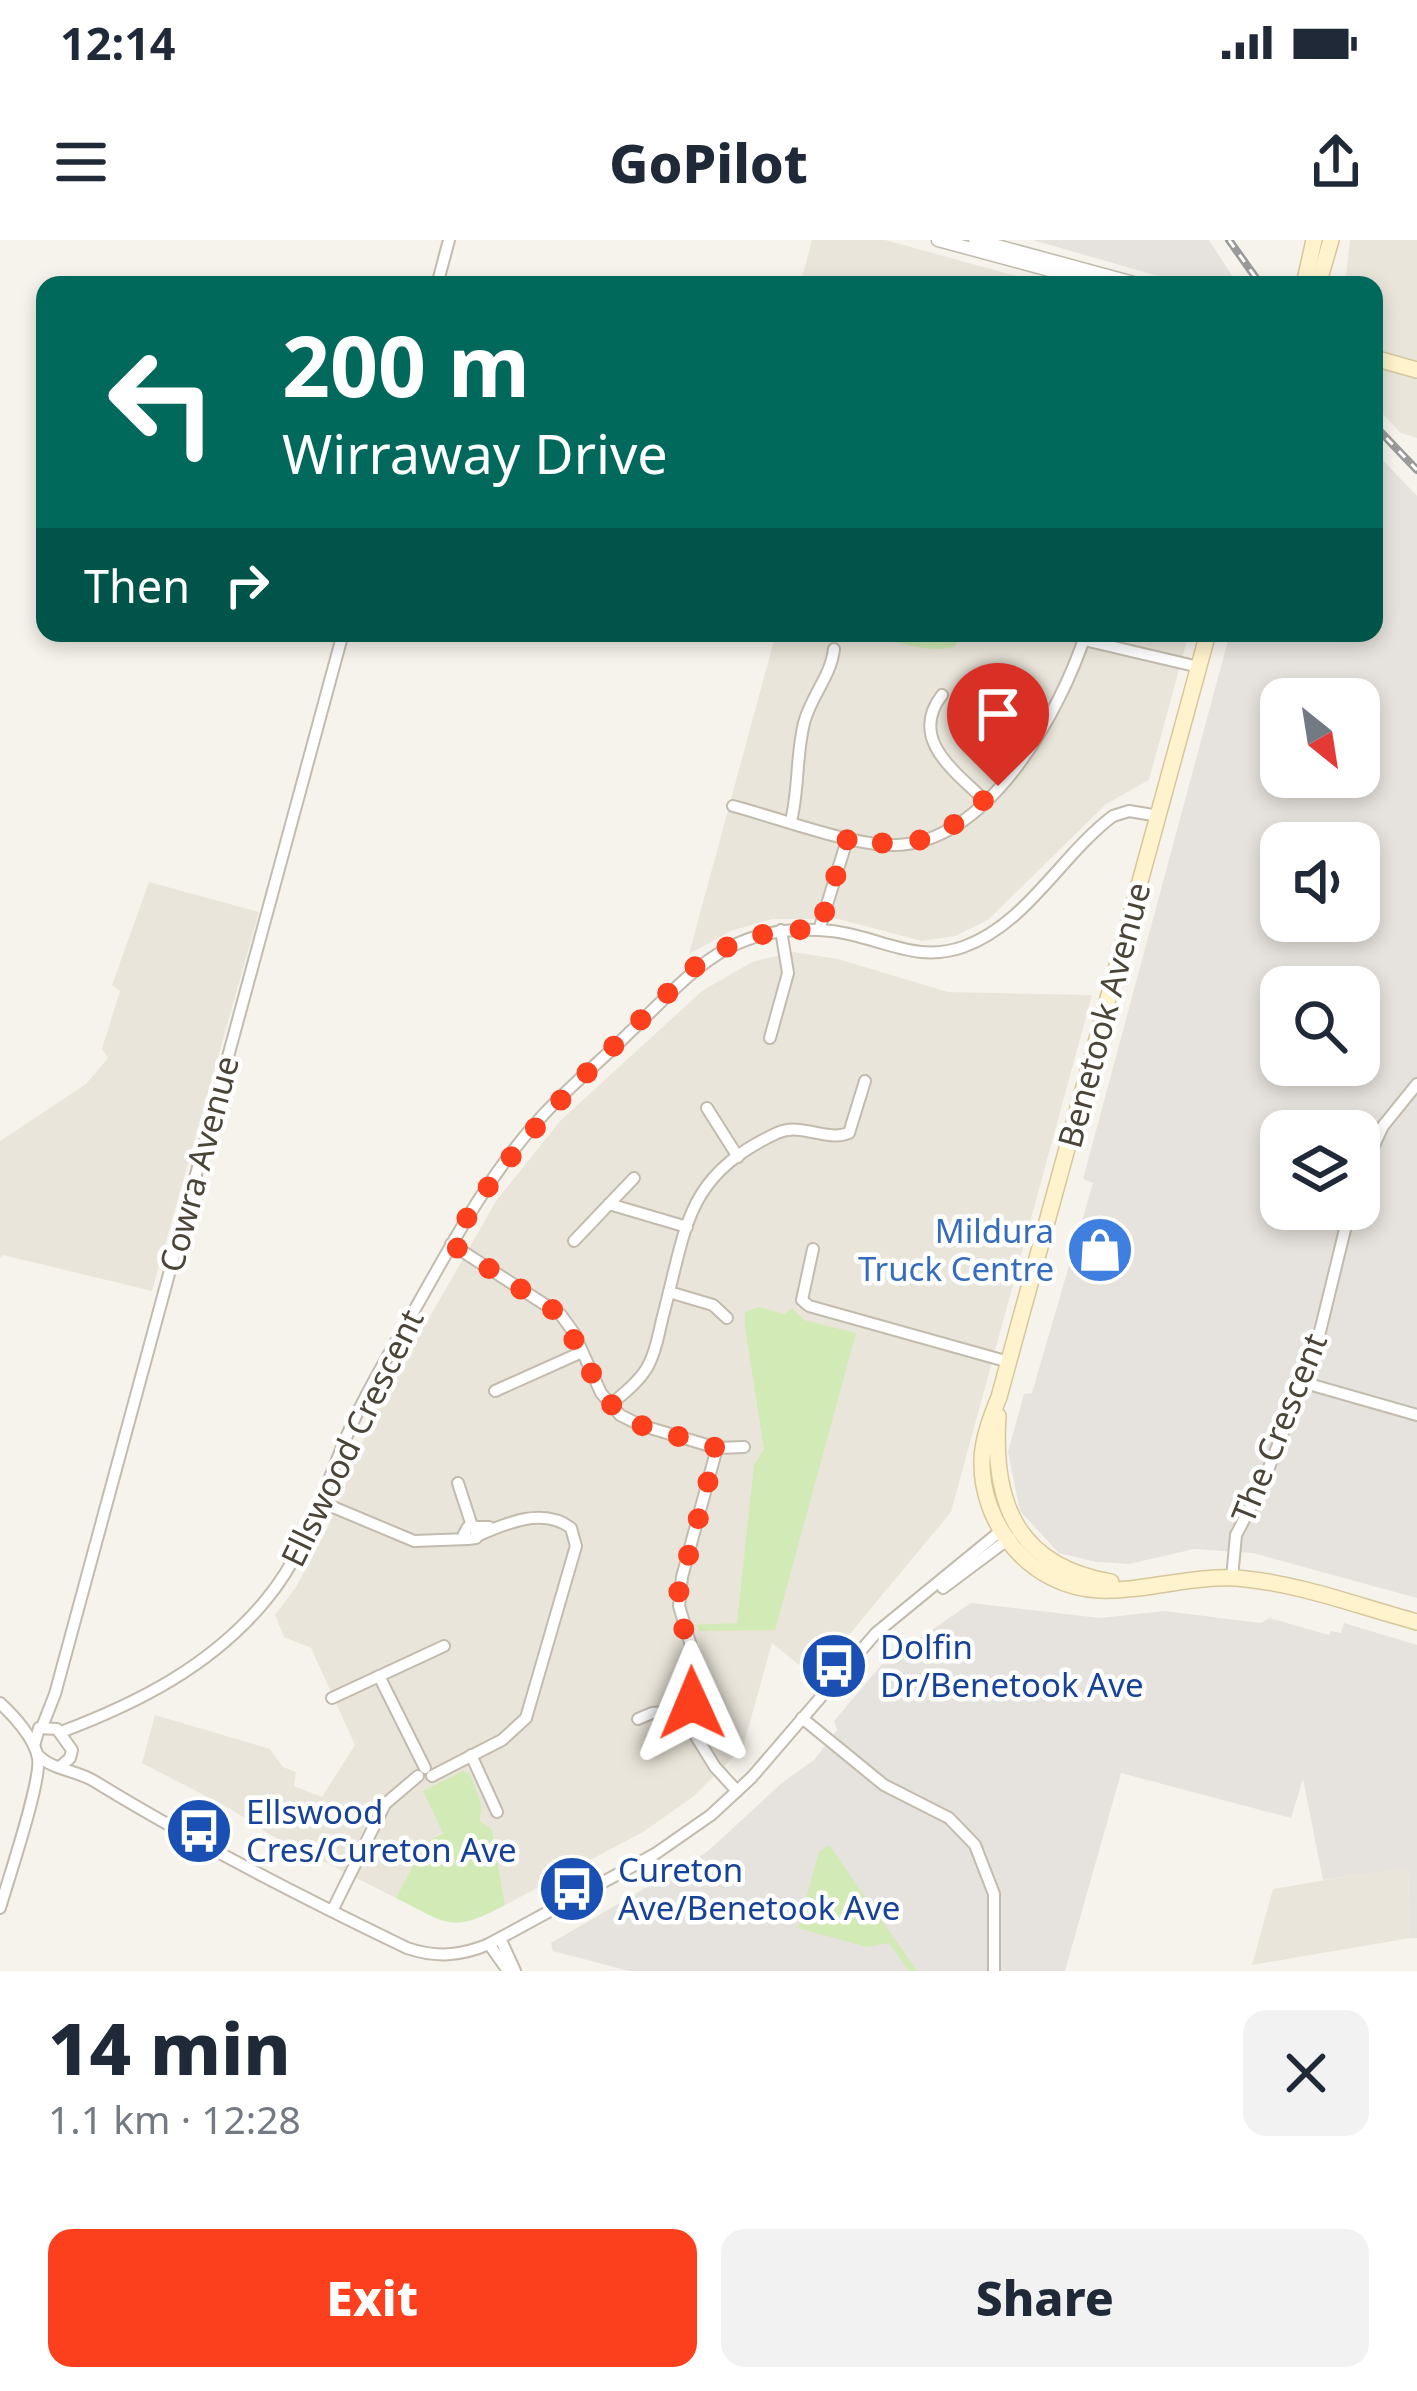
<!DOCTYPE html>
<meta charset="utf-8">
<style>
:root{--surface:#fff;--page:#f2f2f3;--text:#1f2937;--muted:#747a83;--accent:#fc3f1d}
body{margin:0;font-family:"Noto Sans",sans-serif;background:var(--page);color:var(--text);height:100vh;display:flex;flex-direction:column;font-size:45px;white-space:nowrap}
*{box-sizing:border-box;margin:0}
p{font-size:39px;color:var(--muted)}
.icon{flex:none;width:66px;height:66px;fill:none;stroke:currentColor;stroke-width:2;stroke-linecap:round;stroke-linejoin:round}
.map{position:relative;height:1731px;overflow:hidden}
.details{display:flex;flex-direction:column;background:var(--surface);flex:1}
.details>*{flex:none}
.banner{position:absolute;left:36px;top:36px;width:1347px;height:366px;border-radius:24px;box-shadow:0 6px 18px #0003;background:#00695c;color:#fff;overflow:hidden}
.needle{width:78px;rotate:150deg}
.buttons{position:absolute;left:1260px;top:438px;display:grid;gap:24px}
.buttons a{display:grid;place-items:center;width:120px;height:120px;border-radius:24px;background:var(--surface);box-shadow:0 6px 18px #0003;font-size:60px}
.pin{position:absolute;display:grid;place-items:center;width:102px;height:102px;color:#fff;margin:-123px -51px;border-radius:50% 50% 50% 0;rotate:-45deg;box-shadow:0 0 12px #0007}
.pin .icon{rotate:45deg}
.me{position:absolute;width:132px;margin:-66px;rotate:359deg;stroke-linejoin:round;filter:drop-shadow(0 0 9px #0008)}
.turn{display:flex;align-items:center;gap:42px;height:252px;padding:0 48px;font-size:54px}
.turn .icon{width:156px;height:156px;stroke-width:2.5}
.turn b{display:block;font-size:84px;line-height:102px}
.then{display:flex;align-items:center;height:114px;padding:0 48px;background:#0003;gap:24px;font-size:45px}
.round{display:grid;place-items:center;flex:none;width:126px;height:126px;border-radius:24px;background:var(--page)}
.head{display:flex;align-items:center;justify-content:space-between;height:204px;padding:0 48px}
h1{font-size:72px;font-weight:800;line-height:90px}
.action{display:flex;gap:24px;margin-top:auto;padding:24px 48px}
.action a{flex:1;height:138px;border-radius:24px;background:var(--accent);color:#fff;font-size:48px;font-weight:800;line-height:138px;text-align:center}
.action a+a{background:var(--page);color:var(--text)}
.status{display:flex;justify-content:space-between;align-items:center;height:84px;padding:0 60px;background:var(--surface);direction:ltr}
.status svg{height:33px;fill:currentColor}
header{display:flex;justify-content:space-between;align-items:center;height:156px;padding:0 48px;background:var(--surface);font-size:54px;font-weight:800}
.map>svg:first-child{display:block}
.residential{fill:#eae5da}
.industrial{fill:#e6e2dd;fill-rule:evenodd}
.green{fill:#d2eab5}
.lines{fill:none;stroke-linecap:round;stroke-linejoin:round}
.minor-casing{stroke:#c2bbae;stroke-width:14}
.tertiary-casing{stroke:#c2bbae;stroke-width:15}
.secondary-casing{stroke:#d6c79b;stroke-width:18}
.minor{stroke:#fff;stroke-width:10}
.tertiary{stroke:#fff;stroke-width:12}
.secondary{stroke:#fff3cd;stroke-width:15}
.rail-casing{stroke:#9a9a9a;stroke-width:8}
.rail{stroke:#fff;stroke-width:3;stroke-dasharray:9;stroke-linecap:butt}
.route{stroke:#fc3f1d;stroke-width:21;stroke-dasharray:0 37.8}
.labels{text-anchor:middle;stroke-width:9;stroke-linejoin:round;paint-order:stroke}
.street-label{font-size:33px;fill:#4b4439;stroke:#fff}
.shop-label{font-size:33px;fill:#366cbe;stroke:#fff;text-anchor:end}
.transit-label{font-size:33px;fill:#164399;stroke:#fff;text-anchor:start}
</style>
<div class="status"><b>12:14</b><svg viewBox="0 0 49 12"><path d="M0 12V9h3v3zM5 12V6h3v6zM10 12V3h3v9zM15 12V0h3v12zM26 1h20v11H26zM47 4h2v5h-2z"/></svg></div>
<header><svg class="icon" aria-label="menu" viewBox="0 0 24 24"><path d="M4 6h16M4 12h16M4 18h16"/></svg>GoPilot<svg class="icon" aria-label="share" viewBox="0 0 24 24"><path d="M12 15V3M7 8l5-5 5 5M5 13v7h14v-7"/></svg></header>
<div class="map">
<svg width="1417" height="1731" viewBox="0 0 1417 1731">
<rect width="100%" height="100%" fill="#f6f3ec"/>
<g class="residential">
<path d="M812,0H885L1049,45H800Z"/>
<path d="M1350,0H1417V198L1401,193L1374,165V45H1345Z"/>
<path d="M776,393H1189L1149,540L1106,564L988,680L955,696L922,701L838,679H772L731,691L689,714Z"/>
<path d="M149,642L259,672L152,1051L3,1015L0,1018V901L86,844L108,818L102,809L120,751L112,745Z"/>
<path d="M793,712L838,719L948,752L1092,755L951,1272L814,1437L772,1403L743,1507L694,1556L643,1592L505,1665L492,1591L480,1581L479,1573L425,1602L396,1658L269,1594L229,1568L142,1523L155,1475L270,1509L283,1527L296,1532L294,1546L322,1557L355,1505L311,1408L284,1397L275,1375L296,1347L327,1289L376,1171L496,961L561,880L702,751L752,722Z"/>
<path d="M1408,1626L1410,1698L1252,1725L1273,1649Z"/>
</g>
<g class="industrial">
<path d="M1033,0H1209L1238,45H1189Z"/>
<path d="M1374,211L1417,256V1358L1253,1313L1194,1309L1129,1324L1096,1322L1059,1313L1020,1271L1008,1212L1024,1154L1032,1153L1093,943L1083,939L1230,393H1374ZM1281,459H1359V537H1281ZM1281,603H1359V681H1281ZM1281,747H1359V825H1281ZM1281,891H1359V969H1281Z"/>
<path d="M971,1363L1100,1378L1164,1371L1261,1383L1269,1378L1329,1395L1331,1391L1341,1393L1344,1383L1417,1405V1698H1410L1408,1627L1323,1640L1303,1539L1291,1578L1121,1533L1065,1731H629L553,1711L551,1703L707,1612L783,1542L814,1520L837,1490L834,1481L883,1423Z"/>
</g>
<g class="green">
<path d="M863,393H961L955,407C927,414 892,401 863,393Z"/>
<path d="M759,1067L784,1074L792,1068L804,1080L856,1093L775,1390L699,1391L696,1385L737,1383L754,1225L764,1209L745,1087V1072Z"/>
<path d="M463,1531L470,1534L481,1563L480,1581L492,1590L505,1665C451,1694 448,1684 396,1658L425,1602L443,1593L423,1551Z"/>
<path d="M829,1605L917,1731H909L889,1703L867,1707L798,1688L819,1612Z"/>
</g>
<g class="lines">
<g class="minor-casing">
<g id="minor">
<path d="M437,45L449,0"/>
<path d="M1084,400L1199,427"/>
<path d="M942,455C908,499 955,531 984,560"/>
<path d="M733,566C779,578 851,606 896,605C990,602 1061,470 1086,393"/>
<path d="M791,581C799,549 796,515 804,483C811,456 831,436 834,409"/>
<path d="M819,690L848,597"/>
<path d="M770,798L788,733L781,690"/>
<path d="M707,868L738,917"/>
<path d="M1359,938L1383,886L1417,844"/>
<path d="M609,964L687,987"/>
<path d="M574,1001L634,938"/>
<path d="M451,1004L561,1075L574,1093L601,1153L620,1175L640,1185L717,1208L744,1207"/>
<path d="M813,1009L802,1060L809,1066L1009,1122"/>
<path d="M669,1052L713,1065L727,1078"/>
<path d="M1305,1143L1417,1175"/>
<path d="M495,1151L582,1112"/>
<path d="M609,1166C623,1154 639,1142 648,1126C657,1110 659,1090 664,1072C687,984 686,936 777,893C802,882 826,902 849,893L865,841"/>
<path d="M717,1208L682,1337L679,1366L695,1419L691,1470L694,1493L715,1527L737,1551"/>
<path d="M458,1243L472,1286"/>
<path d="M321,1262L414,1301L468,1299"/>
<path d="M476,1288V1298L468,1299L464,1294L468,1287H489"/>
<path d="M1232,1338L1236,1295L1262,1245L1315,1112L1350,969"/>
<path d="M943,1348L1010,1298"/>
<path d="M379,1436L425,1528"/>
<path d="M332,1458L444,1406"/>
<path d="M0,1463C14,1476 35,1499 38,1518C42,1540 8,1640 0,1668"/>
<path d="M802,1478L884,1545L949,1578L975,1605L994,1654V1731"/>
<path d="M638,1479L652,1473L691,1470"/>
<path d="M42,1487L55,1454L343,393"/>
<path d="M61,1492C138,1463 211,1426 265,1361C309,1309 325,1243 353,1182C372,1141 396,1102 419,1062C456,996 492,930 544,874C571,845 602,820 630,792C696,729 731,681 831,691C879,696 914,724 963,707C1026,685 1062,614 1113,576L1129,571L1159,576"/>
<path d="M34,1506L39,1488L57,1489L72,1510L70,1518L60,1527"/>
<path d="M37,1514C51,1530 76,1530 94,1541C195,1603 301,1657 407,1708C436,1718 461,1716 489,1704L655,1614L711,1575L752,1537L876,1393L1003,1289"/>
<path d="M471,1515L497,1572"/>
<path d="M432,1536L502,1500L526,1478L576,1306L571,1288C543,1267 506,1283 477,1296"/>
<path d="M332,1671L385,1564L418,1536"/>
<path d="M500,1698L515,1731"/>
<path d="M489,1704L508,1731"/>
</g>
</g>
<g class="tertiary-casing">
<g id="tertiary">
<path d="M938,0L1105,45"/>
<path d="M975,0L1141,45"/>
</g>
</g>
<g class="secondary-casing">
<g id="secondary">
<path d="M1304,45L1314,0"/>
<path d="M1318,45L1331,0"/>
<path d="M1374,118L1417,130"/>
<path d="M1208,393L999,1157C991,1177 983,1197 982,1219C980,1285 1031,1347 1099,1350C1148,1352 1196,1333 1246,1339C1304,1345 1361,1367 1417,1382"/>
<path d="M998,1176C992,1263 1017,1326 1111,1342"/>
</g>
</g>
<use href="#minor" class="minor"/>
<use href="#tertiary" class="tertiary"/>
<use href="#secondary" class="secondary"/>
<g class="rail-casing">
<g id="rail">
<path d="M1229,0L1261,45"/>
<path d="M1374,185L1417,230"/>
</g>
</g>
<use href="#rail" class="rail"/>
</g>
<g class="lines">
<path class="route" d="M692,1463C701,1410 680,1400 678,1355L717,1208L640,1185L620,1175L602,1153L561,1075L451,1004C517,891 600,822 691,730C728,700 771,687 819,690L848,597C916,615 952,594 998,546"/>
</g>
<defs>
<g id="shop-disc" transform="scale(3.45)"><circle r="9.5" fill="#3f7fe0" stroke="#fff"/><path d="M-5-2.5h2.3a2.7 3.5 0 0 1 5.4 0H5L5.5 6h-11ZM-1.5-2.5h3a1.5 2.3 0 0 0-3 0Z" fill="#fff"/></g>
<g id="bus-disc" transform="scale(3.45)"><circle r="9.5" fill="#1a4fb4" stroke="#fff"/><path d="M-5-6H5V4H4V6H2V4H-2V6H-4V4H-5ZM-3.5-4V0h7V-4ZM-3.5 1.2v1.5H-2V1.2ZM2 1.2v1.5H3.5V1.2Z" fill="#fff"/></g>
</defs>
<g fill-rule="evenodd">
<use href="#shop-disc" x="1100" y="1010"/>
<use href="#bus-disc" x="834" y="1426"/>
<use href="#bus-disc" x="199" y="1591"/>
<use href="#bus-disc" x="572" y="1649"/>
</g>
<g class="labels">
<g class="street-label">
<text transform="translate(1104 775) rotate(-75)" y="12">Benetook Avenue</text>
<text transform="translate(199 924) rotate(-75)" y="12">Cowra Avenue</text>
<text transform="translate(1279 1188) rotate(-68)" y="12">The Crescent</text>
<text transform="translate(352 1198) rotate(-64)" y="12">Ellswood Crescent</text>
</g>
<g class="shop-label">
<text x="1054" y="1003">Mildura<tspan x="1054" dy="38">Truck Centre</tspan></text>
</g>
<g class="transit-label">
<text x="880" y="1419">Dolfin<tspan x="880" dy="38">Dr/Benetook Ave</tspan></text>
<text x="246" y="1584">Ellswood<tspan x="246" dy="38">Cres/Cureton Ave</tspan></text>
<text x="618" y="1642">Cureton<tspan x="618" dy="38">Ave/Benetook Ave</tspan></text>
</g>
</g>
</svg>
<div class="buttons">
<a><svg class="needle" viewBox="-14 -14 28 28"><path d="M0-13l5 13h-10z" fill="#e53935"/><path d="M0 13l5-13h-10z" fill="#747a83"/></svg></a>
<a><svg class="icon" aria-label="sound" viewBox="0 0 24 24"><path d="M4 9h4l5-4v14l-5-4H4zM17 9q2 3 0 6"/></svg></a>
<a><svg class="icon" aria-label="search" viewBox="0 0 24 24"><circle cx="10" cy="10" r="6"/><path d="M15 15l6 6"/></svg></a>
<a><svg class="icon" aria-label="layers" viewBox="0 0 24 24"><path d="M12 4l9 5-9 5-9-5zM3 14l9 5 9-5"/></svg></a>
</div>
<div class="pin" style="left:998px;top:546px;background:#d93025"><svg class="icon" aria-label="arrive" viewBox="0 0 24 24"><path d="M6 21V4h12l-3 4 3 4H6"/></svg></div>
<svg class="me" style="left:692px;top:1463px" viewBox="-20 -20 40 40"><path d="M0-17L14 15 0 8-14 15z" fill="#fc3f1d" stroke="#fff" stroke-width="4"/></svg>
<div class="banner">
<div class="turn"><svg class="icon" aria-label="left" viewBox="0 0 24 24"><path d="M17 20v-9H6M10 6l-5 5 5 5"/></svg><div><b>200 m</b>Wirraway Drive</div></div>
<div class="then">Then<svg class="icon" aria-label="right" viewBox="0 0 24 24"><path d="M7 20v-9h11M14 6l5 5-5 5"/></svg></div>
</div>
</div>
<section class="details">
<div class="head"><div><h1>14 min</h1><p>1.1 km · 12:28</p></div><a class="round"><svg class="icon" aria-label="close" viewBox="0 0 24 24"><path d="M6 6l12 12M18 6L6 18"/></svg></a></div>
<div class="action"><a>Exit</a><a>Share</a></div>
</section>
